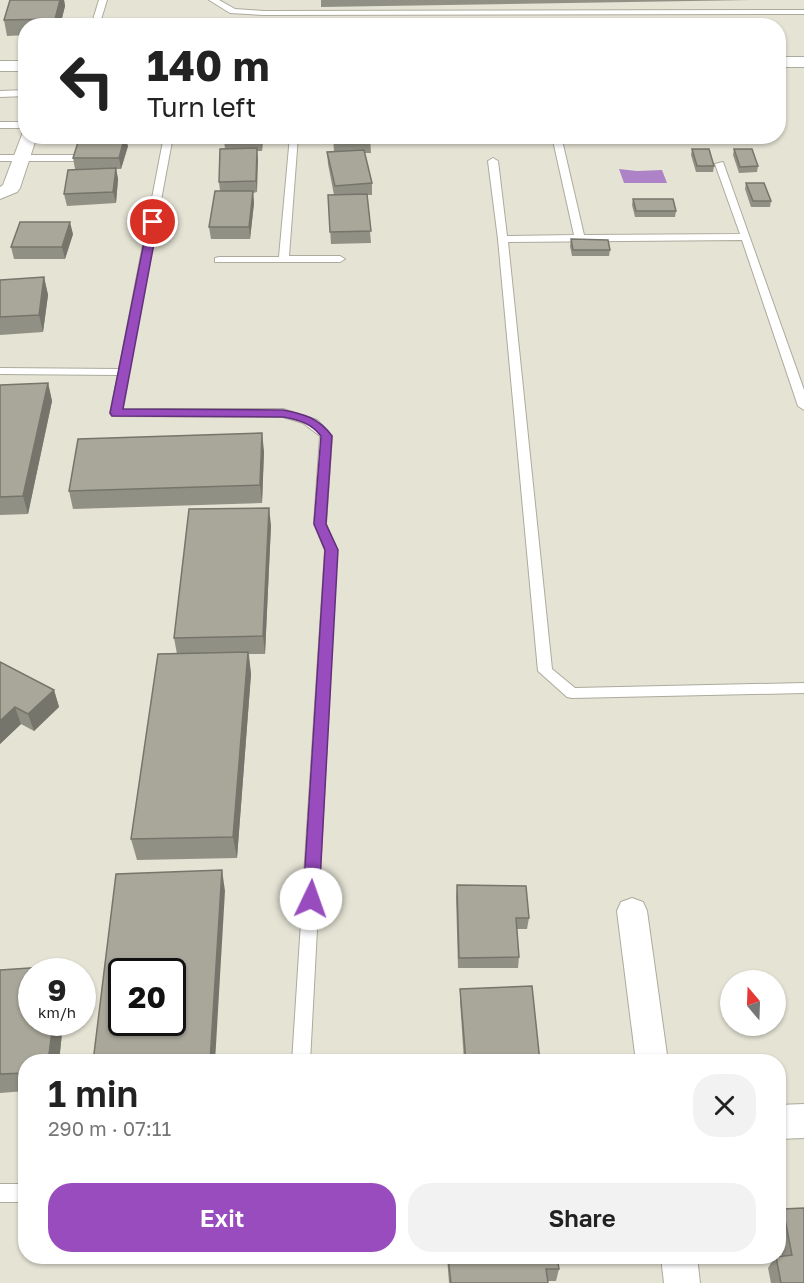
<!DOCTYPE html>
<meta charset="utf-8">
<style>
:root{--surface:#fff;--page:#f2f2f2;--text:#222;--muted:#767676;--accent:#984cbe}
body{margin:0;font-family:"Golos Text",sans-serif;background:var(--page);color:var(--text);height:100vh;display:flex;flex-direction:column;font-size:22px;white-space:nowrap}
*{box-sizing:border-box;margin:0}
p{font-size:20px;color:var(--muted)}
.icon{flex:none;width:33px;height:33px;fill:none;stroke:currentColor;stroke-width:2;stroke-linecap:round;stroke-linejoin:round}
.map{position:relative;flex:1;overflow:hidden}
.drawer{position:absolute;left:18px;top:1054px;width:768px;height:210px;display:flex;flex-direction:column;background:var(--surface);border-radius:24px;box-shadow:0 2px 4px #0004}
.drawer>*{flex:none}
.banner{position:absolute;left:18px;top:18px;width:768px;height:126px;border-radius:24px;box-shadow:0 2px 4px #0004;background:#fff;color:var(--text);overflow:hidden}
.needle{width:39px;rotate:341deg}
.tools{position:absolute;left:720px;top:970px;display:grid;gap:12px}
.tools a{display:grid;place-items:center;width:66px;height:66px;border-radius:50%;background:var(--surface);box-shadow:0 2px 4px #0004;font-size:30px}
.speed{position:absolute;left:18px;top:958px;display:flex;gap:12px;font-size:30px;font-weight:700;text-align:center}
.speed>*{display:grid;place-content:center;width:78px;height:78px;border-radius:50%;background:var(--surface);box-shadow:0 2px 4px #0004;line-height:1}
.speed small{font-size:15px;font-weight:400}
.speed .limit{border:3px solid #111;border-radius:9px;background:#fff;color:#111}
.pin{position:absolute;display:grid;place-items:center;width:51px;height:51px;color:#fff;margin:-26px;border:3px solid #fff;border-radius:50%;box-shadow:0 2px 6px #0007}
.me{position:absolute;width:66px;margin:-33px;rotate:3deg;stroke-linejoin:round;filter:drop-shadow(0 0 4px #0008)}
.turn{display:flex;align-items:center;gap:21px;height:126px;padding:0 30px;font-size:27px}
.turn .icon{width:78px;height:78px;stroke-width:2.5}
.turn b{display:block;font-size:42px;line-height:51px}
.round{display:grid;place-items:center;flex:none;width:63px;height:63px;border-radius:24px;background:var(--page)}
.headline{display:flex;align-items:center;justify-content:space-between;height:102px;padding:0 30px}
h1{font-size:36px;font-weight:600;line-height:45px}
.button{display:flex;gap:12px;margin-top:auto;padding:12px 30px}
.button a{flex:1;height:69px;border-radius:24px;background:var(--accent);color:#fff;font-size:24px;font-weight:600;line-height:69px;text-align:center}
.button a+a{background:var(--page);color:var(--text)}
.map>svg:first-child{display:block}
.water{fill:#ad82c6}
.lines{fill:none;stroke-linecap:round;stroke-linejoin:round}
.service-casing{stroke:#acab9c;stroke-width:2}
.minor-casing{stroke:#acab9c;stroke-width:2}
.service{fill:#fff;fill-rule:evenodd}
.minor{fill:#fff;fill-rule:evenodd}
.wall{fill:#919084}
.shaded-wall{fill:#76756b}
.building{fill:#a9a799;stroke:#76756b;stroke-width:1.5;fill-rule:evenodd}
.route{fill:#984cbe;stroke:#63317c;stroke-width:1.5}
</style>
<div class="map">
<svg width="804" height="1283" viewBox="0 0 804 1283">
<rect width="100%" height="100%" fill="#e4e3d4"/>
<path class="water" d="M619,169L637,171L662,170L667,183H624Z"/>
<g class="lines">
<g class="service-casing">
<g id="service">
<path d="M99,0H107L99,26H91Z"/>
<path d="M209,0H219L235,9L264,11L804,10V14L264,15L230,13Z"/>
<path d="M26,90V96L0,97V91Z"/>
<rect x="0" y="122" width="26" height="6"/>
<path d="M164,136H173L122,409H283L317,420L332,436L326,524L337,550L310,1062H292L325,550L314,524L320,436L303,423L283,417L112,416L110,413L118,375L0,374V368L119,369Z"/>
<path d="M290,136H298L289,256H340L345,259L340,262H215V258L219,257H279Z"/>
<path d="M552,136H561L584,235L740,234L715,164L723,162L804,390V410L798,406L742,240L508,242L552,669L575,688L804,683V693L572,698L567,697L538,671L498,239L488,161L493,158L498,161L507,236L574,235Z"/>
<path d="M0,155H76L81,158L76,161H0Z"/>
<rect x="0" y="1184" width="26" height="18"/>
</g>
</g>
<g class="minor-casing">
<g id="minor">
<rect x="778" y="57" width="26" height="10"/>
<rect x="0" y="61" width="26" height="10"/>
<path d="M23,132H26V136H37L20,188L17,192L0,199V187L3,185Z"/>
<path d="M632,898L643,902L647,911L668,1062H636L617,911L621,902Z"/>
<path d="M804,1104V1138L778,1139V1105Z"/>
<path d="M661,1257H697L700,1283H664Z"/>
</g>
</g>
<use href="#service" class="service"/>
<use href="#minor" class="minor"/>
</g>
<g class="wall">
<path d="M9,0H64L65,6L60,26H26V35L7,36L4,20L10,2Z"/>
<path d="M321,0H751L321,7Z"/>
<path d="M263,136L262,151H257V192L253,193L254,203L250,239H211L209,227L220,191L219,182L225,149L224,140Z"/>
<path d="M333,136H370L371,153H364L372,183V195H367L371,243L331,244L328,195H334L328,164L327,152H334Z"/>
<path d="M128,146L121,169H116L118,179L116,203L67,206L64,194L75,169L73,158Z"/>
<path d="M692,149L714,166L713,172H696L691,155Z"/>
<path d="M734,149L758,166L757,172L739,173L733,155Z"/>
<path d="M746,183L771,201L770,207H751L745,189Z"/>
<path d="M633,199L676,211L675,217H635L632,205Z"/>
<path d="M73,234L65,259H14L11,247Z"/>
<path d="M571,239L610,250L609,256H572L570,246Z"/>
<path d="M44,277L48,295L43,332L0,335V280Z"/>
<path d="M48,383L52,401L28,514L0,515V385Z"/>
<path d="M264,451L262,503L73,509L69,491Z"/>
<path d="M271,525L265,654H249L251,674L237,858L137,860L131,839L177,654L174,638Z"/>
<path d="M0,662L54,690L59,707L34,731L21,724L0,744Z"/>
<path d="M457,885L529,918L527,929H517L519,957L518,968H458L456,897Z"/>
<path d="M59,966L62,972H32L63,1023L59,1062H26V1091L0,1093V970Z"/>
<path d="M460,989L540,1062H464L460,1000Z"/>
<path d="M783,1209L804,1283H771L768,1268L775,1257L782,1256L778,1241V1215Z"/>
<path d="M447,1257H557L559,1269L556,1281H547L548,1283H449Z"/>
</g>
<g class="shaded-wall">
<path d="M59,0H64L65,6L60,26H56L55,19Z"/>
<path d="M125,136L128,146L121,169L119,158Z"/>
<path d="M261,136H263L262,151L261,139Z"/>
<path d="M257,148L258,160L257,192L256,181Z"/>
<path d="M116,168L118,179L116,203L113,192Z"/>
<path d="M253,191L254,203L250,239L249,227Z"/>
<path d="M70,222L73,234L65,259L62,247Z"/>
<path d="M44,277L48,295L43,332L39,315Z"/>
<path d="M48,383L52,401L28,514L23,496Z"/>
<path d="M262,433L264,451L262,503L260,485Z"/>
<path d="M269,508L271,525L265,654L263,636Z"/>
<path d="M248,652L251,674L237,858L233,837Z"/>
<path d="M54,690L59,707L34,731L28,714Z"/>
<path d="M15,707L21,724L0,744V721Z"/>
<path d="M222,870L225,891L215,1062H210Z"/>
<path d="M53,1023H63L59,1062H48Z"/>
</g>
<g class="building">
<path d="M10,0H60L55,19L4,20Z"/>
<path d="M80,136H125L119,158H73Z"/>
<path d="M224,136H261V139L224,140Z"/>
<path d="M333,136H370L371,141L334,142Z"/>
<path d="M257,148L256,181L219,182L220,149Z"/>
<path d="M692,149H709L714,166H697Z"/>
<path d="M734,149H752L758,166L740,167Z"/>
<path d="M364,150L372,183L335,186L327,152Z"/>
<path d="M116,168L113,192L64,194L68,170Z"/>
<path d="M746,183H764L771,201H753Z"/>
<path d="M215,191H253L249,227H209Z"/>
<path d="M367,194L371,231L330,232L328,195Z"/>
<path d="M633,199H673L676,211H636Z"/>
<path d="M20,222H70L62,247H11Z"/>
<path d="M571,239L608,240L610,250H573Z"/>
<path d="M44,277L39,315L0,317V280Z"/>
<path d="M48,383L23,496L0,497V385Z"/>
<path d="M262,433L260,485L69,491L78,439Z"/>
<path d="M269,508L263,636L174,638L189,509Z"/>
<path d="M248,652L233,837L131,839L158,654Z"/>
<path d="M0,662L54,690L28,714L15,707L0,721Z"/>
<path d="M222,870L210,1062H93L116,874ZM122,972H172V1023H122Z"/>
<path d="M457,885L526,886L529,918H516L519,957L459,958Z"/>
<path d="M59,966V972H32V1023H53L48,1062H26V1073L0,1074V970Z"/>
<path d="M532,986L540,1062H466L460,989Z"/>
<path d="M804,1208V1283H781L776,1257L792,1255L783,1209Z"/>
<path d="M448,1257H557L559,1269H546L548,1283H451Z"/>
</g>
<path class="route" d="M153,219L158,222L123,409L283,410C304,414 319,418 332,436L326,524L338,550L319,899L316,904L311,906L305,904L303,899L325,550L314,524L321,436C311,423 299,420 283,417L112,416L110,413L148,222Z"/>
</svg>
<div class="tools">
<a><svg class="needle" viewBox="-14 -14 28 28"><path d="M0-13l5 13h-10z" fill="#e53935"/><path d="M0 13l5-13h-10z" fill="#767676"/></svg></a>
</div>
<div class="speed"><div>9<small>km/h</small></div><div class="limit">20</div></div>
<div class="pin" style="left:153px;top:222px;background:#d93025"><svg class="icon" aria-label="arrive" viewBox="0 0 24 24"><path d="M6 21V4h12l-3 4 3 4H6"/></svg></div>
<svg class="me" style="left:311px;top:899px" viewBox="-20 -20 40 40"><circle r="19" fill="#fff"/><path d="M0-13L10 11 0 6-10 11z" fill="#984cbe"/></svg>
<div class="banner">
<div class="turn"><svg class="icon" aria-label="left" viewBox="0 0 24 24"><path d="M17 20v-9H6M10 6l-5 5 5 5"/></svg><div><b>140 m</b>Turn left</div></div>
</div>
<section class="drawer">
<div class="headline"><div><h1>1 min</h1><p>290 m · 07:11</p></div><a class="round"><svg class="icon" aria-label="close" viewBox="0 0 24 24"><path d="M6 6l12 12M18 6L6 18"/></svg></a></div>
<div class="button"><a>Exit</a><a>Share</a></div>
</section>
</div>
